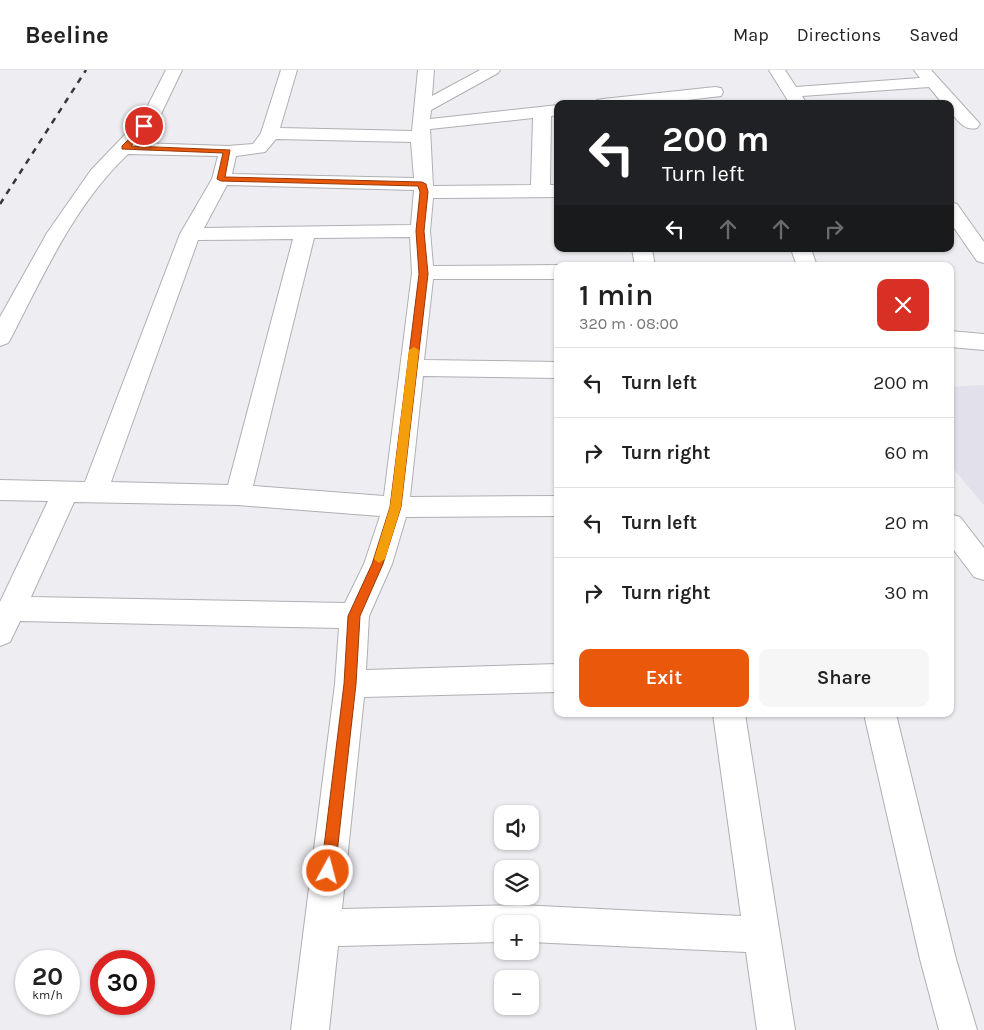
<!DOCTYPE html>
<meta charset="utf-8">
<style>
:root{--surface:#fff;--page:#f6f6f6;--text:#222;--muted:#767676;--line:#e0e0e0;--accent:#ea580c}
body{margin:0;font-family:Karla,sans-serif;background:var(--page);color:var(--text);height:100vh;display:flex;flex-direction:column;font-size:19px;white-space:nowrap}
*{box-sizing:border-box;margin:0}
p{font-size:16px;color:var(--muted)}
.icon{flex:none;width:28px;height:28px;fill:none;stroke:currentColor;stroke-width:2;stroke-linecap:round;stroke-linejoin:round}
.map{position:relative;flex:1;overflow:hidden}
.details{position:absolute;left:554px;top:192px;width:400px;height:455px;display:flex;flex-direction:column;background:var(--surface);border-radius:10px;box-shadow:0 1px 4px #0004}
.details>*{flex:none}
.top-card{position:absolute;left:554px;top:30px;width:400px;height:152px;border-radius:10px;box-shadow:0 1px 4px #0004;background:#202124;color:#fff;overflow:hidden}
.buttons{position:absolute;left:494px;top:735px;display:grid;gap:10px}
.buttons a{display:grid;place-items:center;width:45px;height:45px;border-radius:10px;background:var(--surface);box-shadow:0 1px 4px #0004;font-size:25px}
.speed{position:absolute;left:15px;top:880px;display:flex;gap:10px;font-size:25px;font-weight:700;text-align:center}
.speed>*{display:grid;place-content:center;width:65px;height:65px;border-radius:50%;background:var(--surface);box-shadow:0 1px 4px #0004;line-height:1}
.speed small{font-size:12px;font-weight:400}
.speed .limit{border:8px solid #d22;background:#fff;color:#111}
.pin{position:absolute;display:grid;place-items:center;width:42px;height:42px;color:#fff;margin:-21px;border:2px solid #fff;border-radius:50%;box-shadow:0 1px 5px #0007}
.me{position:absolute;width:55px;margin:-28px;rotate:7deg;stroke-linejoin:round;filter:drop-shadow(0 0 4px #0008)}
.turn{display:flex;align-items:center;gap:18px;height:105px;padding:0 25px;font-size:22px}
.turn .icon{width:65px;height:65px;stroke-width:2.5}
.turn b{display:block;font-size:35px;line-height:42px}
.lanes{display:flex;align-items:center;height:48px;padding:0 25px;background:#0003;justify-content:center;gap:25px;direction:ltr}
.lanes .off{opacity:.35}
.round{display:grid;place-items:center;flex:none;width:52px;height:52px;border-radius:10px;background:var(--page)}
.summary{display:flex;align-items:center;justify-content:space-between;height:85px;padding:0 25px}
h1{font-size:30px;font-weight:600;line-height:38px}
.primary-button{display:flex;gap:10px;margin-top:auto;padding:10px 25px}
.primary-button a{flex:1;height:58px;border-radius:10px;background:var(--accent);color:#fff;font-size:20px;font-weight:600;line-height:58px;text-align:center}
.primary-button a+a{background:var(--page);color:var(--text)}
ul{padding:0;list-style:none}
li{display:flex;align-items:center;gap:15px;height:70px;padding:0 25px;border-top:1px solid var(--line)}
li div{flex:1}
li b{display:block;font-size:19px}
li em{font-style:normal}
header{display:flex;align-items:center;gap:30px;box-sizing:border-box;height:70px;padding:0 25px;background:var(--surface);border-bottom:1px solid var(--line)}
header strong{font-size:24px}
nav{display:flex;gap:28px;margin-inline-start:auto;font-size:18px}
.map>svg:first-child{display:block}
.built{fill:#e1e0eb}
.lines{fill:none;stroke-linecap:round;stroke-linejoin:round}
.minor-casing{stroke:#b0afb3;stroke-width:2}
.minor{fill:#fff;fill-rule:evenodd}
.rail{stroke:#373638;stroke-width:2.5;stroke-dasharray:6 6;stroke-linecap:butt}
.route{fill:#ea580c;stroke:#983908}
.slow{fill:#f59e0b}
</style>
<header>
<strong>Beeline</strong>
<nav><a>Map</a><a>Directions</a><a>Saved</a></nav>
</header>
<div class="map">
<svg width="984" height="960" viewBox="0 0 984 960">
<rect width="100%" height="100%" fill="#eeedf1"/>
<path class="built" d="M984,315V435L950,395V317Z"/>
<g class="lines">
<g class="minor-casing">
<g id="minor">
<path d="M166,0H182L161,44L139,73L228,76L253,74L261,63L281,0H297L280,58L412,61L418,0H434L432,26L480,0H500L498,3L431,40L430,49L558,35V45L551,46L550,115H558V127L433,128L430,161L433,196L558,195L561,196H558V209H433L424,290L558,292V308L423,306L410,427L558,426V446L406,447L392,494L369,546L366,600L558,594V622L364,627L342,839L520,835L741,846L713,644H745L795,960H757L746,882L530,872V854H502V872L338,876L329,960H291L335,614L339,558L20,551L10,572L0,576V532L48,431L0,430V410L85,412L180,164L212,109L218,86L128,84C75,134 44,204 11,268L8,273L0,276V247L47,163L91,100L142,47ZM533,48L531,115L433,116L430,59ZM276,69L411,72L414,108L232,104L236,86L265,82ZM227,115L414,120L411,155L204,158ZM410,167L412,203L384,426L253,416L314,168ZM293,169L228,415L111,412L198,170ZM74,432L238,435L380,446L364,494L345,533L31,527Z"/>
<path d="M769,0H785L796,17L920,8L914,0H931L980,54L977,58C964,61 958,51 950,41V34H943L929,17L802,26L807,34H790Z"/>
<path d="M715,17L721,18L723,22L721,26L653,34H595L597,30L603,29Z"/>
<path d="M950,132L957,134L984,172V193L977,191L950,152Z"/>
<path d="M632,179H652L655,196H635Z"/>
<path d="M791,179H811L817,196H797Z"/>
<path d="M950,261L984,264V280L950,277Z"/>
<path d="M950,444L960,447L984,478V510L974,507L950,475Z"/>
<path d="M864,644H896L956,889L977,960H939L920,889Z"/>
</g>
</g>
<use href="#minor" class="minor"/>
<path class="rail" d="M0,134L86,0"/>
</g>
<path class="route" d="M144,54L148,56L131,76L230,80L225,107L422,112L426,114L428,122L424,161L428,204L401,437L383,494L360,546L356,614L335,801L333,806L328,809L323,806L321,801L344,614L348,546L372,494L390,437L419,204L416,161L420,122L418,116L221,111L217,109L223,83L122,79V76Z"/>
<path class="slow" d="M414,277L419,280L401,437L385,489L379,493L374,489L390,437L409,280Z"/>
</svg>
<div class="buttons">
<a><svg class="icon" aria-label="sound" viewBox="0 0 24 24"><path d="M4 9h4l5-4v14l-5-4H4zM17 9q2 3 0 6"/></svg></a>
<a><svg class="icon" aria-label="layers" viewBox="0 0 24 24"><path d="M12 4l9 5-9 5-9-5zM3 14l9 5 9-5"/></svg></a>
<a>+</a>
<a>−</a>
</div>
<div class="speed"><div>20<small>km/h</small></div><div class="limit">30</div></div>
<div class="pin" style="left:144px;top:56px;background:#d93025"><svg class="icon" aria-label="arrive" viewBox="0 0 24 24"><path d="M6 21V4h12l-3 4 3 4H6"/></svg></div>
<svg class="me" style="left:328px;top:801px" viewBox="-20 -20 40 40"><circle r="17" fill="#ea580c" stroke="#fff" stroke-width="3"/><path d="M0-11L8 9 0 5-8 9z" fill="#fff"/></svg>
<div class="top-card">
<div class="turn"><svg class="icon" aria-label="left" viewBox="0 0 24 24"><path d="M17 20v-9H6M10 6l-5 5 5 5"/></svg><div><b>200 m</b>Turn left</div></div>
<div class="lanes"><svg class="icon" aria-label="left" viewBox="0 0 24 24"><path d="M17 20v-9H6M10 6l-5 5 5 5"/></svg><svg class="icon off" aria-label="ahead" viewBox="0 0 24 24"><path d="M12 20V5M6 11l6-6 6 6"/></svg><svg class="icon off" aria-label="ahead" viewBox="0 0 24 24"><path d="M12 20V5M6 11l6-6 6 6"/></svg><svg class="icon off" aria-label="right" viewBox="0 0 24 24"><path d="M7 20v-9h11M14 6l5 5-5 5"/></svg></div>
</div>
<section class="details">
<div class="summary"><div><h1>1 min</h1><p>320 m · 08:00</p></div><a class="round" style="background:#d93025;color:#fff"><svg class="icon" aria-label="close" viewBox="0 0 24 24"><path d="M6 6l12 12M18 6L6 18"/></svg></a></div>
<ul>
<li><svg class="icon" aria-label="left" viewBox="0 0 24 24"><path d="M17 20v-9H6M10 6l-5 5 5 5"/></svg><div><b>Turn left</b></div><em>200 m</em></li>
<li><svg class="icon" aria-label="right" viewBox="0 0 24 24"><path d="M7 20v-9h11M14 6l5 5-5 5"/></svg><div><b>Turn right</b></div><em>60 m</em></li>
<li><svg class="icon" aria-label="left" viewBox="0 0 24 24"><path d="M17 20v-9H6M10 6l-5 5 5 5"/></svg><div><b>Turn left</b></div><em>20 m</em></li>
<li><svg class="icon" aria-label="right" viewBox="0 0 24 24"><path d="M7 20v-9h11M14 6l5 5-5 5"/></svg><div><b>Turn right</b></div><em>30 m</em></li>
</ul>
<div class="primary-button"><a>Exit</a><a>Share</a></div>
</section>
</div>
